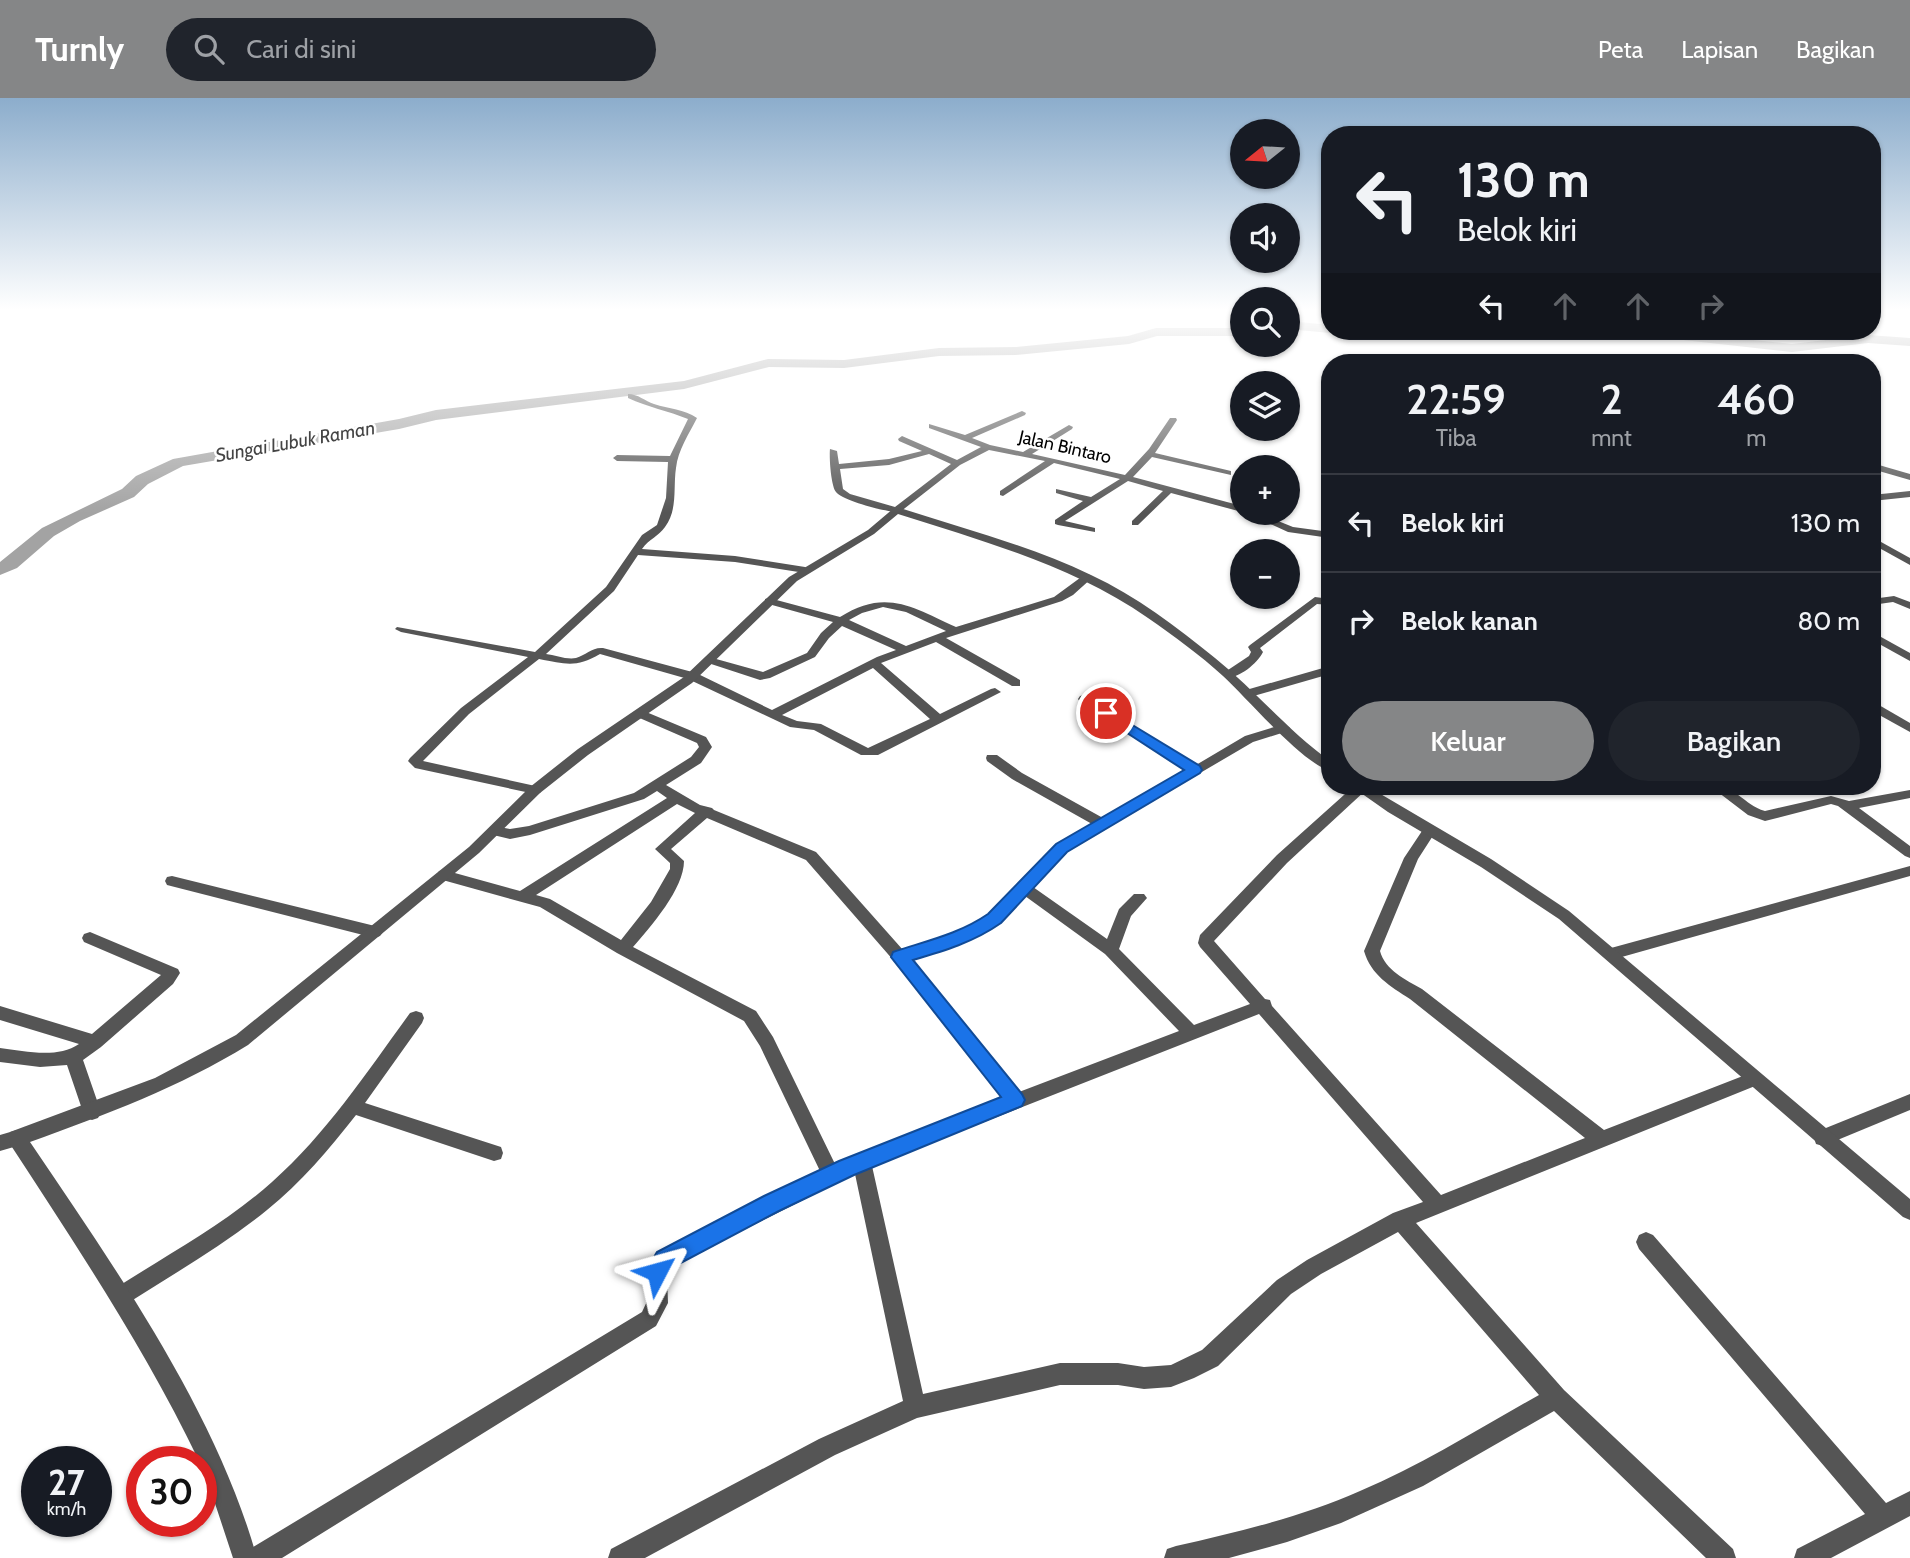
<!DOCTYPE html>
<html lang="id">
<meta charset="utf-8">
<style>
:root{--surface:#171b24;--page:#20242c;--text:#f1f3f6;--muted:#9ea1a6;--line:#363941;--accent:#858687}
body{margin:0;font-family:Cabin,sans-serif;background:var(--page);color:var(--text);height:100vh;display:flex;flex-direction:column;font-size:26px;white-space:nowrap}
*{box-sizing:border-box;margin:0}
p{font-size:23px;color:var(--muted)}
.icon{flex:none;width:38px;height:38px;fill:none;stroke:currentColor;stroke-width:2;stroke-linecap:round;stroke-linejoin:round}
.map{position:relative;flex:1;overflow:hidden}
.panel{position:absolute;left:1321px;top:256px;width:560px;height:441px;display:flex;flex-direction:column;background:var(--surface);border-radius:28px;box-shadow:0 2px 5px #0004}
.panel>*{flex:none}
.guide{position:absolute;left:1321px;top:28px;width:560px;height:214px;border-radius:28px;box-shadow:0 2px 5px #0004;background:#171b24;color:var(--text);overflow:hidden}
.needle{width:46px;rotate:252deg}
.controls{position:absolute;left:1230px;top:21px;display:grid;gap:14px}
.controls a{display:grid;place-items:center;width:70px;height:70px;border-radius:50%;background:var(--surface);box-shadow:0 2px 5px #0004;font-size:35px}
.speed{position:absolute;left:21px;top:1348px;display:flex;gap:14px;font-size:35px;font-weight:700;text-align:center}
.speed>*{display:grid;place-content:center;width:91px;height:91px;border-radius:50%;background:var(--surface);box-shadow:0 2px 5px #0004;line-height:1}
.speed small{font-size:18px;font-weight:400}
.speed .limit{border:10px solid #d22;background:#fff;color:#111}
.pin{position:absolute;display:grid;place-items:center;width:60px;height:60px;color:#fff;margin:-30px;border:4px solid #fff;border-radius:50%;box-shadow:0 2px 7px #0007}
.me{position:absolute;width:77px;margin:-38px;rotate:51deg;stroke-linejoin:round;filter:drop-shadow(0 0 5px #0008)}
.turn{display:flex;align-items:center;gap:24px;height:147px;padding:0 21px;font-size:32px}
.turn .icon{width:91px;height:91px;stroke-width:2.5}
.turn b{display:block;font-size:49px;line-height:60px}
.lanes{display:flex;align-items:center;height:66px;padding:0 21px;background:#0003;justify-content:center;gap:35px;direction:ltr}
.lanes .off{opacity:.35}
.eta{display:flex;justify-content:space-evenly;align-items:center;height:119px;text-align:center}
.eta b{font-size:42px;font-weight:600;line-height:49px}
.button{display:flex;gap:14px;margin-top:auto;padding:14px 21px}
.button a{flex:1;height:80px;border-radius:42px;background:var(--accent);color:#fff;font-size:28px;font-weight:600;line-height:80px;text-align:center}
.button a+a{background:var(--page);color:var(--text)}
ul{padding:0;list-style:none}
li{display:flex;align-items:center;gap:21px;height:98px;padding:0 21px;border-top:2px solid var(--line)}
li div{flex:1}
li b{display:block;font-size:26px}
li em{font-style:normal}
header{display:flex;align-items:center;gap:42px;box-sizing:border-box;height:98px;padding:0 35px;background:var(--accent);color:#fff}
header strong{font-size:33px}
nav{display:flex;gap:38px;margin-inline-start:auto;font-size:24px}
.search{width:490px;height:63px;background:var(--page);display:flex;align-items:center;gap:18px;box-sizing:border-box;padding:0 24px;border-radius:38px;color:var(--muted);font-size:26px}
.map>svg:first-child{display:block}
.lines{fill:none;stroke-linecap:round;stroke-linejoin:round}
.river{fill:#a3a3a3;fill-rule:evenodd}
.minor{fill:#555;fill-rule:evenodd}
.tertiary{fill:#555;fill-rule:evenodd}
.route{fill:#1a73e8;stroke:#114b97;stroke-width:2}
.labels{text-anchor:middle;stroke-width:5;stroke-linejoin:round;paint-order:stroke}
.far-street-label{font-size:18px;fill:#000;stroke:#fff}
.far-water-label{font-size:19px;font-style:italic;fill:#444;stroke:#fff}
</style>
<header>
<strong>Turnly</strong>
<div class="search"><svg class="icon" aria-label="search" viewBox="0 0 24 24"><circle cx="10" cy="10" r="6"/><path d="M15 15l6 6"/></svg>Cari di sini</div>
<nav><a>Peta</a><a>Lapisan</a><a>Bagikan</a></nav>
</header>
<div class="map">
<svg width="1910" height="1460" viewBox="0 0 1910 1460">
<rect width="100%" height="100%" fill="#fff"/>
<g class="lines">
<g class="river">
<path d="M1288,223L1330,227V233H1335L1330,235L1288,231Z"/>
<path d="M1156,230H1242V238H1157L1129,246L1016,257L939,258L844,270L769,269L684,291L436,322L399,331L183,368L148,386L134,399L80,423L54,438L17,470L0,477V464L42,430L122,391L136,378L173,361L399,321L436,312L684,283L768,261L844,262L939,250L1016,249L1128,238Z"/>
<path d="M1410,233H1431L1430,236L1416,237Z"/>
<path d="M1470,233H1518C1507,242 1480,242 1470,233Z"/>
<path d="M1564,233H1602C1594,239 1571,239 1564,233Z"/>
<path d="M1632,233H1665L1792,246L1868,237L1910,240V248L1868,245L1792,254L1638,237Z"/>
</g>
<g class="minor">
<path d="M628,296C638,296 645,303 654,306C669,311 684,311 697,320C689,336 678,352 676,370C673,389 678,412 665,429C659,438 649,441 642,451L735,458L805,469L810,472L805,475L735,464L638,457L614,493L546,556C555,557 567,562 576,560C586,557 592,549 603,550L696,575L772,612L877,559L896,552L842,528L829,540L815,559L770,580L760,582L705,564V560L709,559L763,574L807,555L821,535L833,524L765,505V501L769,500L840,519C885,490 913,509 956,529L1054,499L1084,477L1088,476L1093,479L1073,497L1062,503L946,540L1020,582V588H1012L936,544L881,565L940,616L991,591L995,590L1001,594L878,657H861L814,632L790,629L688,581L600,556C576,570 566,566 539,561L469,616L423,663L540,689L542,692L540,695L535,696L415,670L408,663L410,660L461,610L528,559L401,534L395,531L397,529L535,554L606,489L642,437L657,427L666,400L668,364L617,363L613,360L617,357L670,358L688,321C668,313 648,309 628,300ZM883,509L906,514L946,533L906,548L849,522L862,515ZM873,570L930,621L868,650L821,626L797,623L782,617Z"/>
<path d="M1022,313L1026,315L1025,317L972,340L990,347L1023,354L1069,327L1073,329L1072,331L1032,356L1125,377L1149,351L1170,320H1176L1177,322L1155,355L1231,373V377L1152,359L1133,379L1242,408V414L1171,395L1138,427H1132V423L1163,393L1128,383L1065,423L1095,430V434L1058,427L1055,426V422L1083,403L1056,395V391L1091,399L1120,381L1054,365L1003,398L1000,397V393L1045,363L989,352L960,367L900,414C889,415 843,403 836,394C831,388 829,359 830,351L837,353L839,366L889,361L922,353L899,343L898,341L902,338L957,362L981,349L929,330V326L965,337ZM929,356L951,366L895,409L850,396L843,391L840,371L889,367Z"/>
<path d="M1872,365L1910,376V382L1872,371Z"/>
<path d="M1910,393V399L1872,403V397Z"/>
<path d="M1246,415H1258L1293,429L1330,434V440L1288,434Z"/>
<path d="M1872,439L1910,460V467L1872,446Z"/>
<path d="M1894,498L1910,504V511L1893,504L1872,507V501Z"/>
<path d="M1315,499L1330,501V507L1317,506L1260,550L1263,554C1257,566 1238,581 1225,580V574L1249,558L1251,554L1248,549L1250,547Z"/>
<path d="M1872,534L1910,555V563L1872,542Z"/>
<path d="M1330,568V576L1250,599L1244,595L1246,592Z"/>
<path d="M1084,597L1196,667L1245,638L1284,626L1290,630L1288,633L1253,644L1067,753L1033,789L1107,841L1119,811L1134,796H1144L1147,800L1131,818L1119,851L1194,927L1250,906L1200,849L1198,845L1200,837L1277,757L1354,688H1367L1366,692L1287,765L1214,843L1265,901L1270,902L1272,908L1441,1097L1585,1040L1410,901C1390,888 1371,877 1364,853L1404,760L1424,730H1434L1436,733L1418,761L1380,853C1385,872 1406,882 1422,891L1604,1032L1748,976L1754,974L1760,976L1763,981L1760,986L1416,1125L1564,1292L1733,1451L1736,1460H1706L1554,1313L1423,1388L1341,1425L1287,1444L1229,1460H1164L1167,1451L1176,1448C1238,1434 1301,1419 1360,1393C1422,1367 1480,1330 1539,1297L1398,1134L1321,1176L1291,1196L1218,1268L1194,1280L1171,1289L1144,1291L1118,1287H1060L917,1320L835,1357L645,1460H608L611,1451L819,1341L903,1303L855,1076L672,1168L667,1176L668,1205L656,1228L282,1460H247L250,1451L642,1214L649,1199L647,1174L658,1154L820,1073L760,948L744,923L617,855L540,809L439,781L437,777L439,773L444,772L520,793L667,700L657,693L644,701L530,737L510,741L489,736L487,733L494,728L510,731L529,728L634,695L691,659L699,649L697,645L635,618L633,615L639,611L706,639L712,649L701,665L666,687L700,707L712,710L714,712L816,754L903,852L955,835L989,817L1057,747L1092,726L1012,681L987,663L986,660L987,657H997L1022,675L1103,720L1186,672L1080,604L1078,601L1080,598ZM677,706L695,715L655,751L670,765V771L651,804L621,842L550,801L536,797ZM707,720L806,762L894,863L1003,1000L835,1066L773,939L756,913L633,849C651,828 684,791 684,763L671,751ZM1025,798L1105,856L1179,933L1019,994L911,862C940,853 973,845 998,826C1008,818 1016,807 1025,798ZM1259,916L1423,1104L1393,1115L1307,1162L1277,1182L1202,1252L1171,1267L1144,1269L1118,1265H1060L923,1296L872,1068Z"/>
<path d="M1872,603L1910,625V634L1872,613Z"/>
<path d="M1710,688C1737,687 1742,706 1765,713L1831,698L1849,703L1910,692V700L1859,710L1910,748V760L1905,758L1838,708L1831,706L1765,723L1748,717Z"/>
<path d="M1910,768V778L1611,862L1605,860L1603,856L1605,852L1611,850Z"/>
<path d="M172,778L375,828L380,830L383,834L380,838L375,840L167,787L165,783L167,779Z"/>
<path d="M90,834L178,871L180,875L173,886L101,949L83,962L101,1014L98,1020L92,1022L86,1020L83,1014L67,967L40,969L0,964V950C25,953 57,961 79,946L0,922V908L92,936L161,877L84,844L82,840L84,836Z"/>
<path d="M416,913L422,915L424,920L422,925L365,1005L501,1049L503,1055L501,1061L494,1063L356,1017C329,1051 301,1085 267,1112C224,1147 175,1175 128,1205L121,1208L114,1205L111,1198L114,1191C167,1157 225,1126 272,1084C327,1035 367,974 410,915Z"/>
<path d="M1910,996V1012L1823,1048L1816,1046L1814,1040L1816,1034Z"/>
<path d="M17,1032L24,1034L26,1040L24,1046L0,1053V1037Z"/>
<path d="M1646,1134L1653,1137L1886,1405L1910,1393V1418L1831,1460H1794L1797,1451L1865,1416L1639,1151L1636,1144L1639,1137Z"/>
</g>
<g class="tertiary">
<path d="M894,410H900C964,431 1031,448 1091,477C1136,498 1177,529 1215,560C1255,592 1288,633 1330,663V673C1301,664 1248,601 1223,578C1200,557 1174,538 1148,520C1072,467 985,444 898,416L874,436L797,483L692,585L588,657L540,695L479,755L248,947C180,989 105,1017 30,1044C115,1170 216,1313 257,1460H233L201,1363H199C146,1252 77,1149 10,1046L8,1040L10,1034L155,980L236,937L469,749L530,689L578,651L684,579L789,479L868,432Z"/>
<path d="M1351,688H1367L1491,761L1569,813L1910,1101V1122L1903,1119L1559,821L1481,769L1388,714Z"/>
</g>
</g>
<linearGradient id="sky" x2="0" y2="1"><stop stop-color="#8cadcc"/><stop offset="0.51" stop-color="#fff"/><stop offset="1" stop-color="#fff" stop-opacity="0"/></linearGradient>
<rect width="1910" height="415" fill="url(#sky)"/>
<path class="route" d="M1106,611L1200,668L1202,672L1200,675L1067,754L1001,825C974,844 944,853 913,862L1022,996L1025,1002L1022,1008L854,1077L779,1113L673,1169L665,1182L657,1185L649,1182L645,1174L657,1154L764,1098L839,1063L1001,999L891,859L893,854C926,843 959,836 988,816L1056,746L1184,672L1101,618V612Z"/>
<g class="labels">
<g class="far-street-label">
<text transform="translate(1065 349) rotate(13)" y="6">Jalan Bintaro</text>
</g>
<g class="far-water-label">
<text transform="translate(295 343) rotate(-10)" y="7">Sungai Lubuk Raman</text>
</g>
</g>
</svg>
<div class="controls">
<a><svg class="needle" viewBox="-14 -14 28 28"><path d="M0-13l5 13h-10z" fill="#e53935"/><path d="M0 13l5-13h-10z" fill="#9ea1a6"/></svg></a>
<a><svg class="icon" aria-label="sound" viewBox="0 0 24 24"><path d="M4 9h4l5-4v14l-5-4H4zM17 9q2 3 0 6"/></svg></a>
<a><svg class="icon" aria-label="search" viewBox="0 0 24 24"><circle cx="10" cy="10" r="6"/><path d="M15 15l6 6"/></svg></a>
<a><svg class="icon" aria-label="layers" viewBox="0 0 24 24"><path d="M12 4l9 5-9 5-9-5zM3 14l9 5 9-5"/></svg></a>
<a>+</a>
<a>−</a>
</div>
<div class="speed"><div>27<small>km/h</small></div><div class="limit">30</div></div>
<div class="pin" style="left:1106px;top:615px;background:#d93025"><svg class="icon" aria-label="arrive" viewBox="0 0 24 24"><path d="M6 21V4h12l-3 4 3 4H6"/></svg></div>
<svg class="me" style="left:657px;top:1174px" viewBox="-20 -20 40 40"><path d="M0-17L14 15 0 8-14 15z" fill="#1a73e8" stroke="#fff" stroke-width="4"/></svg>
<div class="guide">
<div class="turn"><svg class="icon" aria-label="left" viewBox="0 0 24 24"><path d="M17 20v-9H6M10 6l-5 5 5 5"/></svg><div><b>130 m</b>Belok kiri</div></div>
<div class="lanes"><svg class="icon" aria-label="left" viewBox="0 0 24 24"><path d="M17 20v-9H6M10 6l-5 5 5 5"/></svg><svg class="icon off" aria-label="ahead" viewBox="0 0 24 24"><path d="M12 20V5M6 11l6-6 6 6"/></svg><svg class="icon off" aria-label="ahead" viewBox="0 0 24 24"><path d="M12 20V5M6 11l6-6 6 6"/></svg><svg class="icon off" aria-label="right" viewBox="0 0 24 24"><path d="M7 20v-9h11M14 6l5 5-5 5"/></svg></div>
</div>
<section class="panel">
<div class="eta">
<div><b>22:59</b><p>Tiba</p></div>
<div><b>2</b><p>mnt</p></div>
<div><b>460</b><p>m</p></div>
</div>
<ul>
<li><svg class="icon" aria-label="left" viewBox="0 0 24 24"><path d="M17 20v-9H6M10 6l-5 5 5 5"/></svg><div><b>Belok kiri</b></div><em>130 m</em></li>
<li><svg class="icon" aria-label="right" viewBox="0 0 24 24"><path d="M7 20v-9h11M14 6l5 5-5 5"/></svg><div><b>Belok kanan</b></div><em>80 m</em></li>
</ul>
<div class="button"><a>Keluar</a><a>Bagikan</a></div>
</section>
</div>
